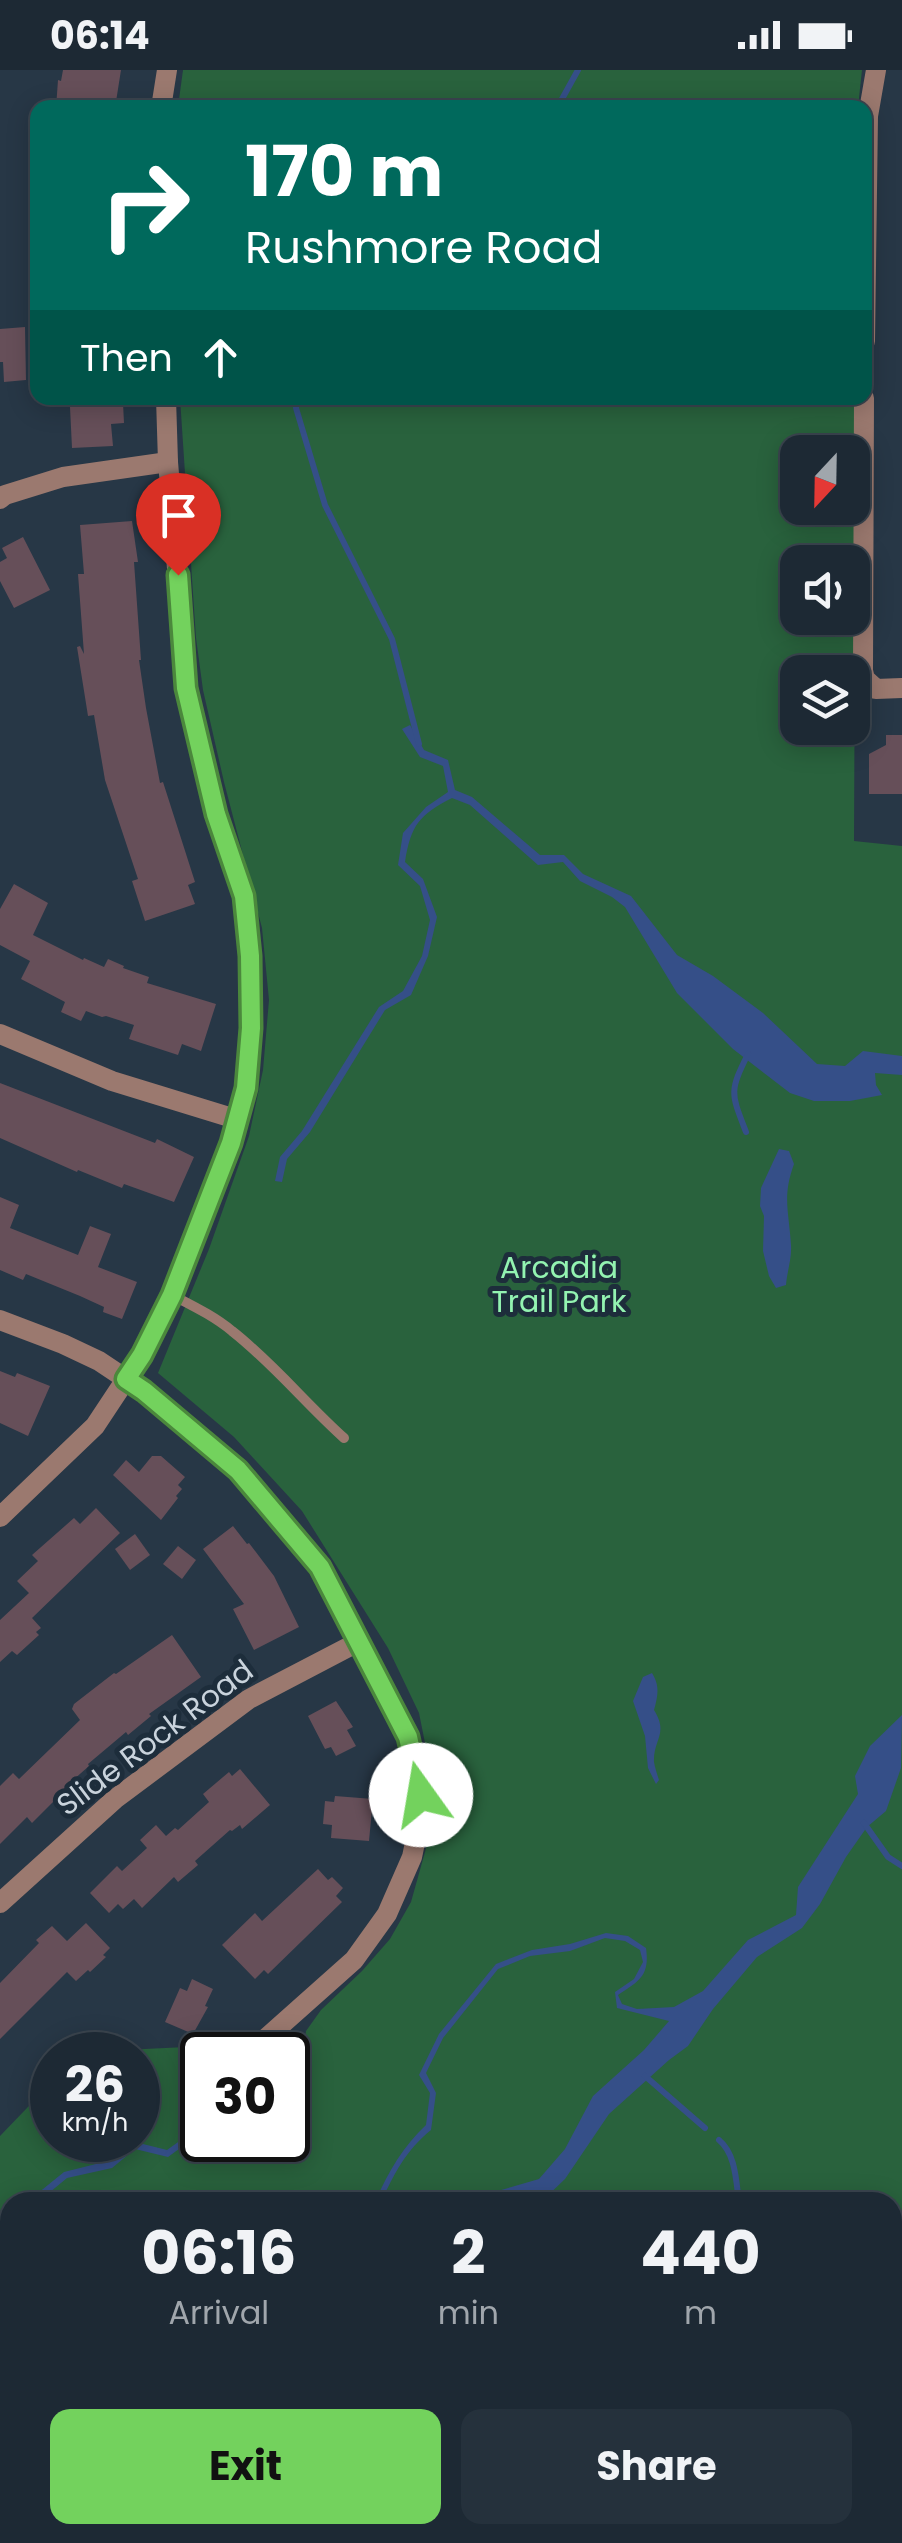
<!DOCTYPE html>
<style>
:root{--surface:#1d2934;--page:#25313c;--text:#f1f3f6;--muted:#a0a6ac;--line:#3b454f;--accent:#73d25d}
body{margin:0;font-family:Poppins,sans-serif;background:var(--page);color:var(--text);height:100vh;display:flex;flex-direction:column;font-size:38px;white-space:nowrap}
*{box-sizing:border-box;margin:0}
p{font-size:32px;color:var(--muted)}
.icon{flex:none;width:55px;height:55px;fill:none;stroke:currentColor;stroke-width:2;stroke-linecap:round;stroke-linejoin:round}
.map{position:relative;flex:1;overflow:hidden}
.drawer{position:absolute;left:0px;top:2122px;width:902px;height:352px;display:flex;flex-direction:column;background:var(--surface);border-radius:30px 30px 0 0;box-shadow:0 5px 25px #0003,0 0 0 2px var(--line)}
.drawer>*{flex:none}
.hud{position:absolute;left:30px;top:30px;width:842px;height:305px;border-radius:20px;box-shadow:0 5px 25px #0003,0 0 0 2px var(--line);background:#00695c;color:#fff;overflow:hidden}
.needle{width:65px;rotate:202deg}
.fabs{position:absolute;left:780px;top:365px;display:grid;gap:20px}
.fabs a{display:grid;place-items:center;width:90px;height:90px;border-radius:20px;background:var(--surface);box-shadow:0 5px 25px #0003,0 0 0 2px var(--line);font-size:50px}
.speed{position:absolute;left:30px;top:1962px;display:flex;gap:20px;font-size:50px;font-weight:700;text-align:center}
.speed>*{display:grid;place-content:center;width:130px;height:130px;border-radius:50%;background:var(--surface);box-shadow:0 5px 25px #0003,0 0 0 2px var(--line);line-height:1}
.speed small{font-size:25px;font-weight:400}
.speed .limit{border:5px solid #111;border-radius:15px;background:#fff;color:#111}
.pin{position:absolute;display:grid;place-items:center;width:85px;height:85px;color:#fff;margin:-102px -42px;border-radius:50% 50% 50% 0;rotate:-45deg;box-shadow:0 0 10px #0007}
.pin .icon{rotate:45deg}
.me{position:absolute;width:110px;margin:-55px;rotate:347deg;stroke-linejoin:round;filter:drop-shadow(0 0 8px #0008)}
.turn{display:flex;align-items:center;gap:35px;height:210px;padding:0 50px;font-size:45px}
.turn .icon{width:130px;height:130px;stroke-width:2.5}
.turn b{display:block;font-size:70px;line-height:85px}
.then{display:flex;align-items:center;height:95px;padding:0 50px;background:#0003;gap:20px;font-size:38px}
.eta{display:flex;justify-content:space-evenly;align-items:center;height:170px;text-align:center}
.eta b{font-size:60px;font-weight:700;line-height:70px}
.cta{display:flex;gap:20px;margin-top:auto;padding:20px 50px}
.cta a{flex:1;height:115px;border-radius:20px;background:var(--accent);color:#111;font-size:40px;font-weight:700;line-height:115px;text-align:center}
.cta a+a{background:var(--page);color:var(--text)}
.status{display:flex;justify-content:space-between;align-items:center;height:70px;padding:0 50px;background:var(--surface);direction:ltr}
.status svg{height:28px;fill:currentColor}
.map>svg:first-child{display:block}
.green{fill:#29623d;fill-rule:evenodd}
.water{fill:#354f88}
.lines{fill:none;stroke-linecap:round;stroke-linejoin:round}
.stream{stroke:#354f88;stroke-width:6}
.building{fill:#664f59}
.lane{stroke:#9b796f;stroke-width:10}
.street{stroke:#9b796f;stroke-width:20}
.route-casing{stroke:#4b883c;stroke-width:25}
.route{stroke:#73d25d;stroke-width:18}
.labels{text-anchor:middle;stroke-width:10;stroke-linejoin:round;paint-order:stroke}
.park-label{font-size:30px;fill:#93f3b1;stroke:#1d2d3b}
.street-label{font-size:30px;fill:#c9d3dc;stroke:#1d2d3b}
</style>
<div class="status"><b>06:14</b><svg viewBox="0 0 49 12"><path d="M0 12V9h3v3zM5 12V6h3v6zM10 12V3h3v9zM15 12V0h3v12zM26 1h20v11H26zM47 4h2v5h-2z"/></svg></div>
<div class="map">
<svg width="902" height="2473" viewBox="0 0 902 2473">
<rect width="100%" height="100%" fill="#273746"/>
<g class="green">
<path d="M183,0H862L858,37H178Z"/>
<path d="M180,328H856L854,771L902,776V2473H0V2066L52,2012V2070H138V1985H79L82,1982L207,1976L217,1985H202V2070H288V2003L303,1983L306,1961L321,1940L362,1901L390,1869L411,1832L432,1757L430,1698L419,1643L388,1578L302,1441L234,1367L158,1303L209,1179L249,1066L263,1000L269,930L262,858L224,712L203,620L196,568ZM798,382H852V438H798ZM798,492H852V548H798ZM798,602H852V658H798ZM10,2132H892V2465H10Z"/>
</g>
<g class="water">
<path d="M410,655L424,680L448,690L455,720L472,727L540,785H564L583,804L631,826L677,885L713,906L763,943L817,994L845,996L863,981L902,986V1005L875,1003L876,1015L882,1025L850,1031H814L790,1023L733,979L677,923L625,837L612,827L580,811L563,792L538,795L470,735L452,728C419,745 411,755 405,792L423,809L437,847L428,886L411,925L385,940L310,1062L287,1089L282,1112L275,1111L280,1087L302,1061L379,937L403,921L422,886L430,850L420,816L398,795L403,763L426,737L448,722L443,696L420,687L402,659Z"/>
<path d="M779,1079L789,1081L794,1094C782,1127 789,1141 791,1175C792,1188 787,1202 786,1215L776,1218L769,1206L763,1181L764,1146L760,1136L761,1118Z"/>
<path d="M652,1603C660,1616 658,1625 654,1640C669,1664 653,1669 654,1692C655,1698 657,1704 659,1710L656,1714L648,1698L645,1666L633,1631L643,1607Z"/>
<path d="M902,1645L901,1698L886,1741L867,1757L846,1787L820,1834L802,1858L757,1887L713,1939L688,1976L669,1990L609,2044L565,2109L541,2132H485L494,2122L539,2109L565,2079L593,2026L644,1980L669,1951L617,1938L615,1922L634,1909L643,1892L640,1880L625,1871L605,1868L570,1881L530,1886L498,1899L443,1968L426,2003L436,2023L431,2060C406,2080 394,2104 381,2132H371L376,2130C389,2100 403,2077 426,2055L430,2023L419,2005L439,1964L496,1894L532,1880L570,1874L606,1863L628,1866L646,1878C650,1906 639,1911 618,1925L622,1934L637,1939L674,1937L703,1921L748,1870L796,1845L798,1817L858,1724L855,1706L870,1676Z"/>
<path d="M202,2055V2062L168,2087L135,2079L112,2098L67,2108L38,2132H27L64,2102L112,2090L135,2072L167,2080Z"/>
</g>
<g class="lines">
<g class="stream">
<path d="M557,38L578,0"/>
<path d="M298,328L296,338L325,435L392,569L419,674"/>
<path d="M746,1062C731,1023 729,1022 748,984"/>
<path d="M864,1753L888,1787L902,1796"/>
<path d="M645,2006L705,2058"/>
<path d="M719,2070C736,2084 736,2112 739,2132"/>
<path d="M892,2268L902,2272"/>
</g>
</g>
<g class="building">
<path d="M63,0H121L115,38H56L58,10L61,11Z"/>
<path d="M25,257L26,310L4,312L3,292H0V259Z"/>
<path d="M123,333L124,353L111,354L113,376L72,378L70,337Z"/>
<path d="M132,451L138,492H134L141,590H139L146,638L160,713L163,712L195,812L188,815L195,834L145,851L132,811L138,809L105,710L94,645L88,646L77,577L80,576L84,584L78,504H84L80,455Z"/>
<path d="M23,467L50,520L14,538L0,511V492L7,488L2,478Z"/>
<path d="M886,665H902V724H869V684L886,675Z"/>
<path d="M14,814L48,833L33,865L83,890L84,888L104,897L108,889L124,896L123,898L149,907L147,913L216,934L201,981L182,974L178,985L129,969L134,955L106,946L102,947L86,941L81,951L61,942L65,932L21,909L30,891L0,875V839Z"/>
<path d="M0,1013L155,1073L157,1069L194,1087L174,1132L124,1114L122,1118L78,1100L77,1102L0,1068Z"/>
<path d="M0,1127L19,1135L10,1158L78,1185L90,1156L111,1164L98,1197L137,1212L122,1249L103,1242L104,1237L80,1226L26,1204L23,1210L0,1200Z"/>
<path d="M0,1301L15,1307L17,1303L50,1316L28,1366L0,1353Z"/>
<path d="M152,1386H161L185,1407L178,1415L182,1419L176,1426L178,1428L161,1450L113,1405L126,1390L139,1402Z"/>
<path d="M96,1438L120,1463L32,1548L41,1558L36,1562L39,1565L17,1585L12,1581L0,1592V1550L29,1523L17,1511L38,1491L32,1485L74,1448L80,1454Z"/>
<path d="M233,1456L247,1474L249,1473L274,1506L299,1557L254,1580L233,1539L244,1534L203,1479Z"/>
<path d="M135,1464L150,1485L130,1500L115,1479Z"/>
<path d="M178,1476L196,1490L182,1509L163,1494Z"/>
<path d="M172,1565L201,1607L149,1644L151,1646L128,1665L126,1662L88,1694L89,1696L72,1711L76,1714L63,1726L61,1724L32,1753L27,1747L0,1774V1716L13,1703L19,1709L80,1650L72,1639L74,1634L114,1603L116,1604Z"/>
<path d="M336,1631L353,1657L347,1660L356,1676L336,1686L331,1677L325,1679L308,1646Z"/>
<path d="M240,1699L270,1735L242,1759L240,1755L232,1761L230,1760L195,1791L198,1795L178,1812L174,1807L142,1838L134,1829L123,1839L118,1834L109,1843L90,1823L117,1796L122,1801L147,1778L140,1770L156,1755L166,1766L175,1758L178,1760L209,1732L203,1724L229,1702L232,1706Z"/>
<path d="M335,1726L373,1729L369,1771L331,1768L332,1755L323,1754L325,1731L334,1732Z"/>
<path d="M318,1799L328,1810L332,1807L343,1818L336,1826L342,1832L268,1904L264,1900L255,1909L222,1875L255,1843L262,1851Z"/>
<path d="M86,1853L110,1878L103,1885L106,1887L90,1902L88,1900L76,1911L67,1902L0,1969V1913L39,1873L36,1870L52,1856L67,1871Z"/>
<path d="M192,1909L213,1919L205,1936L208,1937L193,1964L165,1952L180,1918L187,1921Z"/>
</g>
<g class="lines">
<path class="lane" d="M172,1225C193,1236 214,1246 232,1261C273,1293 306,1334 344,1368"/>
<g class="street">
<path d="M161,38L167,0"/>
<path d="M865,271L868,46L876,0"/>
<path d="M864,328L863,601L865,609L876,619L902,618"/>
<path d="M0,429L5,425L63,407L168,392"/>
<path d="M0,964L112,1011L239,1050"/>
<path d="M0,1250L63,1274L99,1291L144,1321L238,1399L320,1497L408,1667L421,1725L417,1763L412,1787L387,1844L354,1890L254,1979"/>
<path d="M0,1447L95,1356L142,1285L172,1225L192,1174L231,1073L246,1018L251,958L250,886L244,826L215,745L187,617L168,392L166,328"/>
<path d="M0,1833L115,1729L249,1629L360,1571"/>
</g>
</g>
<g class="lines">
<g class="route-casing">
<path id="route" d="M178,505L186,618L216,744L244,826L250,886L251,958L246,1018L231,1073L172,1225L142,1285L126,1309L144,1321L238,1400L320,1497L408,1667L421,1725"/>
</g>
<use href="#route" class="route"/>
</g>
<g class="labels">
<g class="park-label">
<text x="559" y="1208">Arcadia<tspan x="559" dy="34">Trail Park</tspan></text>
</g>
<g class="street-label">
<text transform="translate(155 1668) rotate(-37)" y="10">Slide Rock Road</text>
</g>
</g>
</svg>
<div class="fabs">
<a><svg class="needle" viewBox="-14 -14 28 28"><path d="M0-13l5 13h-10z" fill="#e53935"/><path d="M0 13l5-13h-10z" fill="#a0a6ac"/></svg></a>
<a><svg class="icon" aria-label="sound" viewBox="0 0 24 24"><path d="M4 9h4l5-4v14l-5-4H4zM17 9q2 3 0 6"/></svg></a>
<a><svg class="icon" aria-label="layers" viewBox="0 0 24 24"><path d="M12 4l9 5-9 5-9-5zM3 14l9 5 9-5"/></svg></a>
</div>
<div class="speed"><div>26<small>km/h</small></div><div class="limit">30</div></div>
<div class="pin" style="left:178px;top:505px;background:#d93025"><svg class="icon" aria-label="arrive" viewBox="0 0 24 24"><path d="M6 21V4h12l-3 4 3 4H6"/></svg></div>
<svg class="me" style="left:421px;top:1725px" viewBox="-20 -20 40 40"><circle r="19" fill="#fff"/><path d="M0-13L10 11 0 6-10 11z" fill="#73d25d"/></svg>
<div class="hud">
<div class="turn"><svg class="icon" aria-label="right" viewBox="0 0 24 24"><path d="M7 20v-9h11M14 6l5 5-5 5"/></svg><div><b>170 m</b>Rushmore Road</div></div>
<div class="then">Then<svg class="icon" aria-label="ahead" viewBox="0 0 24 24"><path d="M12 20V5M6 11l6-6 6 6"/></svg></div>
</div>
<section class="drawer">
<div class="eta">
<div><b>06:16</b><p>Arrival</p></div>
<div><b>2</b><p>min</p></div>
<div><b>440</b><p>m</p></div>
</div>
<div class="cta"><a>Exit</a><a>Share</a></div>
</section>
</div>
